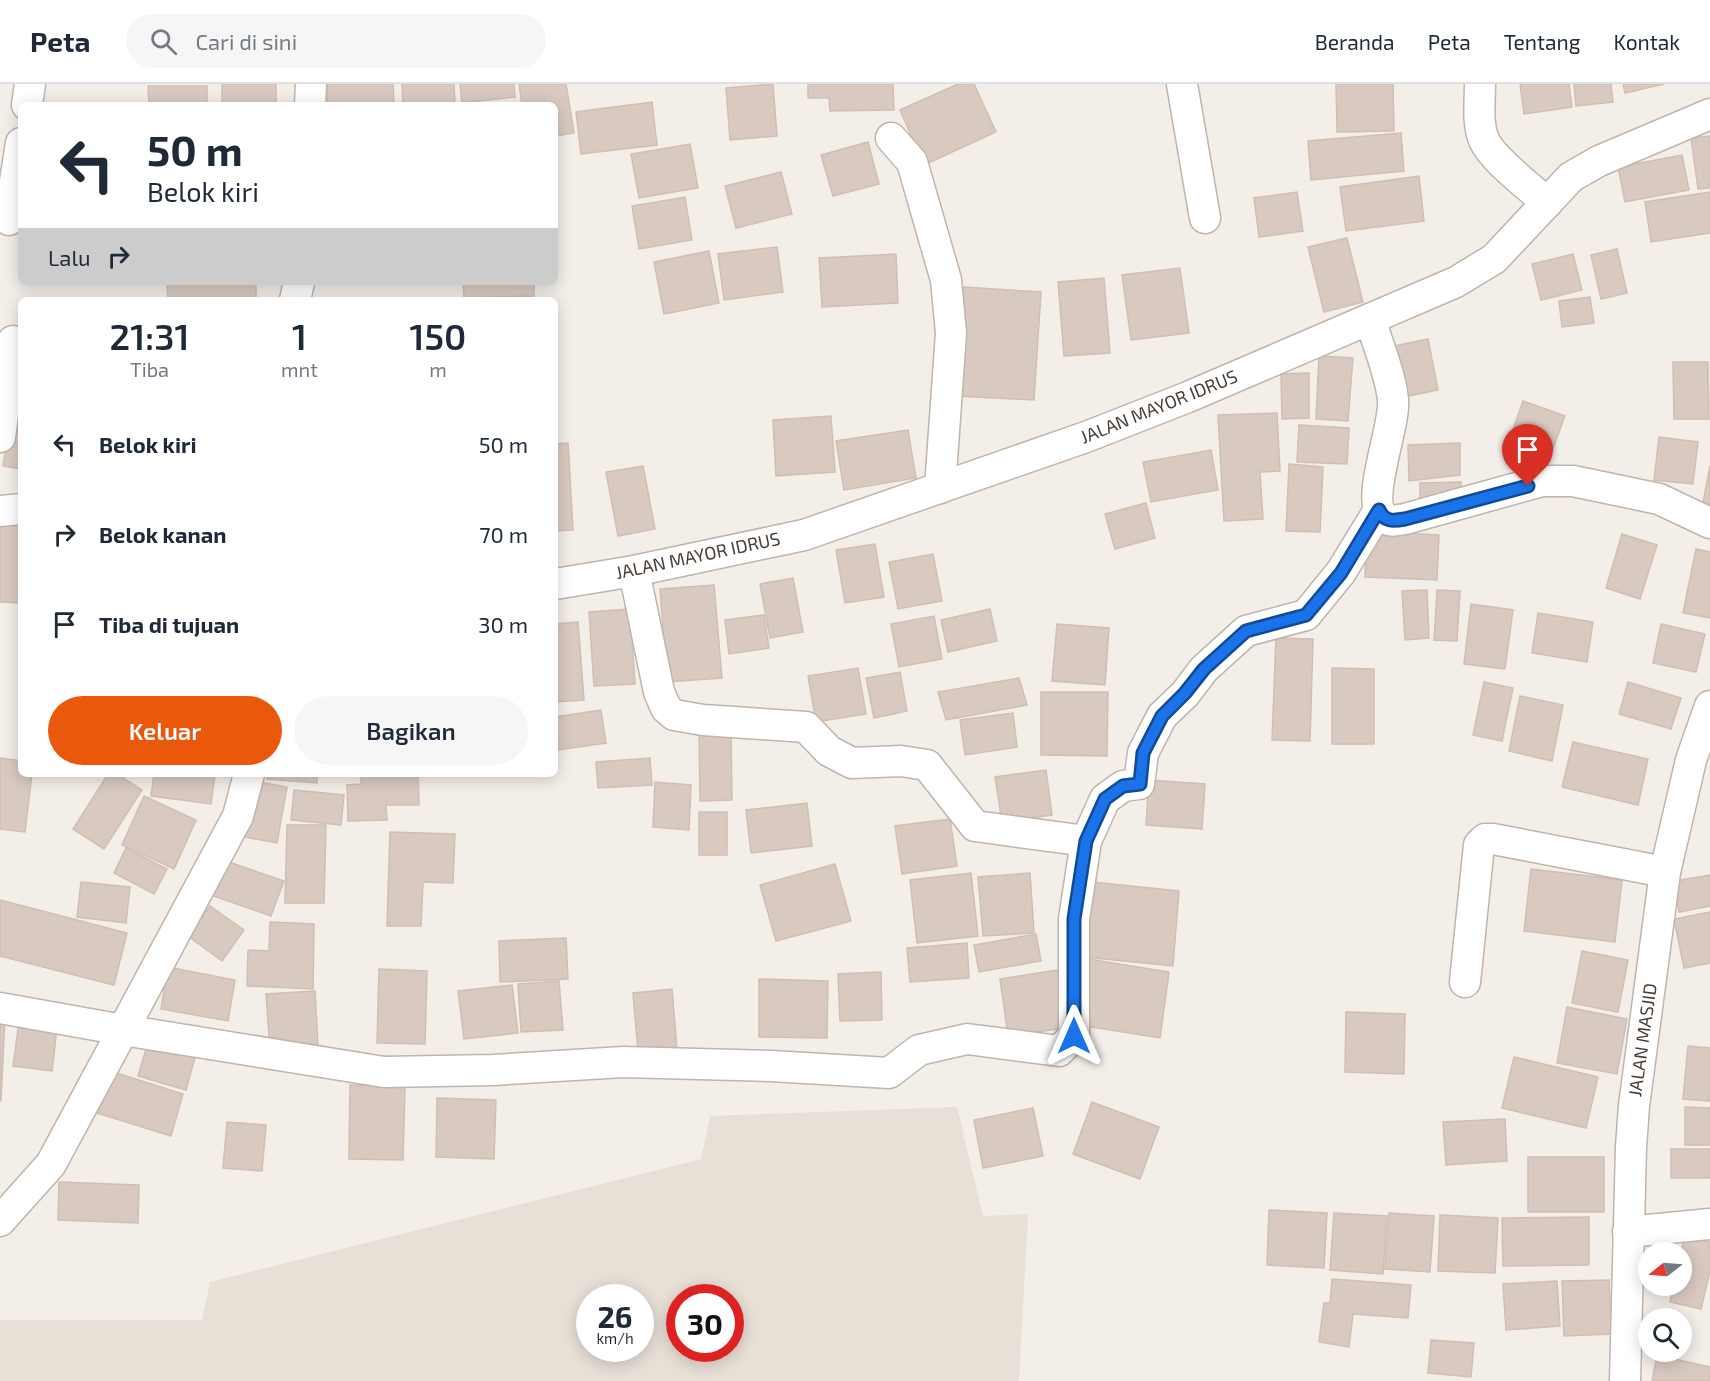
<!DOCTYPE html>
<html lang="id">
<style>
:root{--surface:#fff;--page:#f6f6f7;--text:#1f2937;--muted:#747a83;--line:#e0e1e3;--accent:#ea580c}
body{margin:0;font-family:"Exo 2",sans-serif;background:var(--page);color:var(--text);height:100vh;display:flex;flex-direction:column;font-size:22px;white-space:nowrap}
*{box-sizing:border-box;margin:0}
p{font-size:20px;color:var(--muted)}
.icon{flex:none;width:33px;height:33px;fill:none;stroke:currentColor;stroke-width:2;stroke-linecap:round;stroke-linejoin:round}
.map{position:relative;flex:1;overflow:hidden}
.side{position:absolute;left:18px;top:213px;width:540px;height:480px;display:flex;flex-direction:column;background:var(--surface);border-radius:9px;box-shadow:0 3px 15px #0003}
.side>*{flex:none}
.banner{position:absolute;left:18px;top:18px;width:540px;height:183px;border-radius:9px;box-shadow:0 3px 15px #0003;background:#fff;color:var(--text);overflow:hidden}
.needle{width:39px;rotate:253deg}
.tools{position:absolute;left:1638px;top:1158px;display:grid;gap:12px}
.tools a{display:grid;place-items:center;width:54px;height:54px;border-radius:50%;background:var(--surface);box-shadow:0 3px 15px #0003;font-size:30px}
.speed{position:absolute;left:576px;top:1200px;display:flex;gap:12px;font-size:30px;font-weight:700;text-align:center}
.speed>*{display:grid;place-content:center;width:78px;height:78px;border-radius:50%;background:var(--surface);box-shadow:0 3px 15px #0003;line-height:1}
.speed small{font-size:15px;font-weight:400}
.speed .limit{border:9px solid #d22;background:#fff;color:#111}
.pin{position:absolute;display:grid;place-items:center;width:51px;height:51px;color:#fff;margin:-62px -26px;border-radius:50% 50% 50% 0;rotate:-45deg;box-shadow:0 0 6px #0007}
.pin .icon{rotate:45deg}
.me{position:absolute;width:66px;margin:-33px;rotate:0deg;stroke-linejoin:round;filter:drop-shadow(0 0 4px #0008)}
.turn{display:flex;align-items:center;gap:21px;height:126px;padding:0 30px;font-size:27px}
.turn .icon{width:78px;height:78px;stroke-width:2.5}
.turn b{display:block;font-size:42px;line-height:51px}
.then{display:flex;align-items:center;height:57px;padding:0 30px;background:#0003;gap:12px;font-size:22px}
.eta{display:flex;justify-content:space-evenly;align-items:center;height:102px;text-align:center}
.eta b{font-size:36px;font-weight:600;line-height:42px}
.primary-button{display:flex;gap:12px;margin-top:auto;padding:12px 30px}
.primary-button a{flex:1;height:69px;border-radius:36px;background:var(--accent);color:#fff;font-size:24px;font-weight:600;line-height:69px;text-align:center}
.primary-button a+a{background:var(--page);color:var(--text)}
ul{padding:0;list-style:none}
li{display:flex;align-items:center;gap:18px;height:90px;padding:0 30px}
li div{flex:1}
li b{display:block;font-size:22px}
li em{font-style:normal}
header{display:flex;align-items:center;gap:36px;box-sizing:border-box;height:84px;padding:0 30px;background:var(--surface);border-bottom:2px solid var(--line)}
header strong{font-size:28px}
nav{display:flex;gap:33px;margin-inline-start:auto;font-size:21px}
.search{width:420px;height:54px;background:var(--page);display:flex;align-items:center;gap:15px;box-sizing:border-box;padding:0 21px;border-radius:33px;color:var(--muted);font-size:22px}
.map>svg:first-child{display:block}
.residential{fill:#e8dfd7;fill-rule:evenodd}
.building{fill:#d9cac1;stroke:#d1beb1;stroke-width:1.5}
.lines{fill:none;stroke-linecap:round;stroke-linejoin:round}
.street-casing{stroke:#c0b4ab;stroke-width:33}
.street{stroke:#fff;stroke-width:30}
.route-casing{stroke:#114b97;stroke-width:15}
.route{stroke:#1a73e8;stroke-width:10}
.labels{text-anchor:middle;stroke-width:4.5;stroke-linejoin:round;paint-order:stroke}
.street-label{font-size:18px;fill:#483e37;stroke:#fff}
</style>
<header>
<strong>Peta</strong>
<div class="search"><svg class="icon" aria-label="search" viewBox="0 0 24 24"><circle cx="10" cy="10" r="6"/><path d="M15 15l6 6"/></svg>Cari di sini</div>
<nav><a>Beranda</a><a>Peta</a><a>Tentang</a><a>Kontak</a></nav>
</header>
<div class="map">
<svg width="1710" height="1297" viewBox="0 0 1710 1297">
<rect width="100%" height="100%" fill="#f4eee9"/>
<path class="residential" d="M957,1023L983,1132L1028,1130L1019,1297H0V1236H202L210,1198L701,1075L710,1032ZM590,1214H640V1264H590ZM680,1214H730V1264H680Z"/>
<g class="building">
<rect x="222" y="0" width="54" height="21"/>
<path d="M327,0H393L394,21H328Z"/>
<path d="M402,0H454L455,20L403,21Z"/>
<path d="M460,0H514L515,13L462,19Z"/>
<path d="M519,0H566L574,49L555,52V21H522Z"/>
<path d="M773,0L777,52L730,56L726,4Z"/>
<path d="M808,0H893L894,26L830,27L829,14H808Z"/>
<path d="M958,0H974L996,48L924,81L900,26Z"/>
<path d="M1336,0H1393L1394,47L1337,48Z"/>
<path d="M1520,0H1569L1572,23L1524,30Z"/>
<path d="M1574,0H1611L1613,18L1576,22Z"/>
<path d="M1623,0H1664L1625,9Z"/>
<path d="M148,2H207V21H149Z"/>
<path d="M652,18L657,61L581,70L576,28Z"/>
<path d="M1401,49L1404,87L1311,96L1308,57Z"/>
<path d="M1710,52V104L1698,105L1691,54Z"/>
<path d="M868,58L879,100L833,112L821,71Z"/>
<path d="M690,60L698,104L639,114L631,70Z"/>
<path d="M1682,71L1689,106L1625,118L1618,83Z"/>
<path d="M781,88L792,130L736,144L725,102Z"/>
<path d="M1419,92L1424,137L1346,147L1340,103Z"/>
<path d="M1297,108L1303,147L1259,153L1254,114Z"/>
<path d="M1710,108V149L1651,158L1645,118Z"/>
<path d="M685,113L692,156L639,165L632,122Z"/>
<path d="M1347,154L1363,218L1324,228L1308,163Z"/>
<path d="M777,163L783,208L724,216L718,170Z"/>
<path d="M1617,165L1627,209L1601,215L1591,171Z"/>
<path d="M709,167L719,219L664,230L654,178Z"/>
<path d="M896,170L898,219L822,223L819,174Z"/>
<path d="M1573,170L1582,206L1541,216L1532,180Z"/>
<path d="M1180,184L1189,249L1131,256L1122,191Z"/>
<path d="M1104,194L1110,269L1064,272L1058,198Z"/>
<path d="M167,198H256V216H168Z"/>
<path d="M463,198H534V212L464,214Z"/>
<path d="M963,203L1041,208L1034,316L957,312Z"/>
<path d="M1590,213L1594,239L1562,243L1559,217Z"/>
<path d="M1428,255L1438,306L1404,313L1394,262Z"/>
<path d="M1319,272L1353,274L1348,337L1316,335Z"/>
<path d="M1673,278H1708L1709,335H1674Z"/>
<path d="M1309,289V334L1282,335L1281,290Z"/>
<path d="M1523,317L1565,332L1549,375L1508,360Z"/>
<path d="M13,323L21,324V385L3,382Z"/>
<path d="M1277,329L1280,387L1260,388L1263,435L1224,437L1218,331Z"/>
<path d="M831,332L835,388L776,392L773,336Z"/>
<path d="M1299,341L1349,344L1347,380L1297,378Z"/>
<path d="M908,346L916,394L844,406L836,357Z"/>
<path d="M1659,353L1698,358L1693,400L1654,396Z"/>
<path d="M568,359L573,446L555,447V360Z"/>
<path d="M1460,359V391L1409,397L1408,361Z"/>
<path d="M1211,366L1218,406L1151,418L1143,378Z"/>
<path d="M1289,380L1323,383L1320,448L1286,447Z"/>
<path d="M643,382L655,445L618,452L606,388Z"/>
<path d="M1710,382V431L1701,429Z"/>
<path d="M1461,398V420L1420,421V399Z"/>
<path d="M1146,419L1155,454L1115,465L1105,430Z"/>
<path d="M0,437L21,438V519L0,518Z"/>
<path d="M1367,447L1439,451L1437,496L1365,493Z"/>
<path d="M1622,450L1657,461L1640,515L1606,504Z"/>
<path d="M875,460L884,513L845,519L836,466Z"/>
<path d="M1696,465L1710,468V534L1683,529Z"/>
<path d="M933,470L942,517L898,525L889,478Z"/>
<path d="M793,494L803,548L770,554L760,500Z"/>
<path d="M714,501L722,594L667,598L660,505Z"/>
<path d="M1427,506L1429,554L1405,556L1402,507Z"/>
<path d="M1437,506L1460,507L1457,557L1434,556Z"/>
<path d="M1471,520L1513,526L1505,585L1464,580Z"/>
<path d="M630,525L635,600L594,602L589,528Z"/>
<path d="M990,525L997,557L948,568L941,536Z"/>
<path d="M1538,529L1593,538L1587,578L1532,569Z"/>
<path d="M764,531L769,564L729,570L725,536Z"/>
<path d="M934,532L942,575L899,583L891,540Z"/>
<path d="M578,538L584,616L555,618V540Z"/>
<path d="M1057,540L1109,544L1105,601L1052,597Z"/>
<path d="M1661,540L1705,550L1696,588L1653,579Z"/>
<path d="M1276,554L1313,555L1310,657L1272,656Z"/>
<path d="M858,584L866,630L816,638L808,592Z"/>
<path d="M1332,584L1374,585V660H1332Z"/>
<path d="M900,588L907,627L874,634L866,594Z"/>
<path d="M1019,594L1027,621L946,636L938,608Z"/>
<path d="M1484,598L1513,604L1502,657L1473,651Z"/>
<path d="M1628,598L1681,614L1671,645L1619,630Z"/>
<path d="M1041,608H1108L1107,672L1041,671Z"/>
<path d="M1520,612L1563,621L1552,677L1509,667Z"/>
<path d="M601,626L606,659L558,666L555,633Z"/>
<path d="M1013,629L1017,663L965,671L960,636Z"/>
<path d="M731,646L732,716L700,717L699,647Z"/>
<path d="M1573,658L1648,675L1638,721L1562,703Z"/>
<path d="M0,674L21,677V690H32L25,748L0,745Z"/>
<path d="M650,674L652,701L598,704L596,678Z"/>
<path d="M1046,686L1052,731L1002,738L995,693Z"/>
<path d="M108,690H117L142,706L104,765L73,745Z"/>
<path d="M154,690H215L211,720L151,712Z"/>
<path d="M268,690H317V699L267,695Z"/>
<path d="M361,690H418L419,721H386L387,736L348,737L347,701L361,700Z"/>
<path d="M249,696L287,703L277,759L239,752Z"/>
<path d="M1149,696L1205,700L1202,745L1146,741Z"/>
<path d="M655,698L691,701L689,746L653,743Z"/>
<path d="M294,706L344,711L341,741L291,736Z"/>
<path d="M144,712L196,736L174,785L122,761Z"/>
<path d="M807,719L812,762L751,769L746,726Z"/>
<rect x="699" y="728" width="28" height="43"/>
<path d="M950,735L957,782L902,790L895,742Z"/>
<path d="M287,741H326L324,819H285Z"/>
<path d="M390,748L455,750L453,799L423,798L421,842H387Z"/>
<path d="M126,764L167,785L154,810L114,789Z"/>
<path d="M220,775L284,797L271,832L208,810Z"/>
<path d="M835,780L851,837L776,857L760,801Z"/>
<path d="M1531,785L1622,796L1615,858L1524,847Z"/>
<path d="M971,789L978,852L917,859L910,796Z"/>
<path d="M1030,789L1034,849L983,852L978,793Z"/>
<path d="M1710,791V822L1679,828L1674,797Z"/>
<path d="M1082,797L1179,807L1173,882L1075,872Z"/>
<path d="M81,798L130,803L126,839L77,833Z"/>
<path d="M0,816L127,849L114,901L0,872Z"/>
<path d="M210,822L244,846L222,877L188,852Z"/>
<path d="M1710,828V879L1684,884L1674,835Z"/>
<path d="M270,838L314,840L313,905L247,902L248,866L269,867Z"/>
<path d="M1036,850L1041,877L979,888L974,861Z"/>
<path d="M566,854L568,895L500,898L499,857Z"/>
<path d="M967,859L969,894L910,898L907,864Z"/>
<path d="M1582,867L1628,876L1618,928L1572,919Z"/>
<path d="M1088,875L1169,888L1160,954L1078,941Z"/>
<path d="M168,883L235,896L228,937L161,925Z"/>
<path d="M379,885L427,887L425,960L377,959Z"/>
<path d="M1063,885L1072,943L1008,952L1000,895Z"/>
<path d="M881,888L882,936L840,937L838,890Z"/>
<path d="M759,895L828,897L827,954L759,953Z"/>
<path d="M559,897L563,946L521,948L518,900Z"/>
<path d="M512,901L518,949L464,955L458,907Z"/>
<path d="M672,905L677,965L638,968L633,909Z"/>
<path d="M315,907L318,963L270,966L266,910Z"/>
<path d="M1567,923L1627,935L1617,990L1557,979Z"/>
<path d="M1346,928L1405,930L1404,990L1345,988Z"/>
<path d="M20,931L58,936L52,987L13,982Z"/>
<path d="M0,933H5L1,1017H0Z"/>
<path d="M149,955L196,970L186,1006L138,992Z"/>
<path d="M1688,962L1710,964V1017L1683,1015Z"/>
<path d="M1514,973L1598,993L1586,1044L1502,1024Z"/>
<path d="M110,987L183,1010L171,1052L97,1029Z"/>
<path d="M350,1001L405,1002L403,1076L349,1075Z"/>
<path d="M437,1014L496,1016L494,1075L436,1073Z"/>
<path d="M1092,1018L1159,1043L1140,1095L1073,1070Z"/>
<path d="M1685,1023L1710,1024V1061H1685Z"/>
<path d="M1033,1024L1043,1072L983,1084L974,1036Z"/>
<path d="M1505,1035L1507,1077L1446,1081L1443,1038Z"/>
<path d="M227,1038L266,1041L262,1087L223,1084Z"/>
<rect x="1671" y="1065" width="39" height="29"/>
<rect x="1528" y="1073" width="76" height="55"/>
<path d="M59,1098L139,1101L138,1139L58,1136Z"/>
<path d="M1269,1126L1327,1129L1324,1184L1267,1181Z"/>
<path d="M1334,1129L1387,1132L1383,1190L1330,1186Z"/>
<path d="M1389,1129L1434,1132L1430,1188L1385,1185Z"/>
<path d="M1440,1131L1498,1134L1495,1189L1438,1187Z"/>
<path d="M1589,1133V1181L1503,1182L1502,1134Z"/>
<path d="M1685,1151L1710,1158V1187L1701,1225L1670,1218L1673,1202H1682L1681,1168Z"/>
<path d="M1332,1195L1411,1201L1408,1234L1353,1230L1349,1263L1319,1258L1324,1219H1330Z"/>
<path d="M1609,1196L1611,1250L1564,1252L1562,1197Z"/>
<path d="M1557,1197L1560,1242L1506,1246L1503,1200Z"/>
<path d="M1431,1256L1474,1259L1471,1293L1428,1289Z"/>
<path d="M1657,1271L1710,1283V1297H1652Z"/>
</g>
<g class="lines">
<g class="street-casing">
<g id="street">
<path d="M1182,0L1205,134"/>
<path d="M1480,0C1480,18 1477,39 1484,56C1492,75 1531,104 1547,119"/>
<path d="M27,21L30,0"/>
<path d="M310,21L311,0"/>
<path d="M891,54L912,78L946,196L951,249L940,404"/>
<path d="M9,136L21,59"/>
<path d="M295,216L299,198"/>
<path d="M1370,235C1378,261 1390,289 1393,315C1396,342 1365,414 1383,433C1389,439 1398,436 1405,435L1542,397H1573L1659,415L1710,439"/>
<path d="M0,353L13,257"/>
<path d="M0,427L21,425"/>
<path d="M634,487L659,608L666,624L674,631L703,636L806,643L829,667L852,679L901,677L927,681L975,742L1086,757"/>
<path d="M555,500L634,487L804,451L1086,353L1188,313L1456,198L1494,175L1571,93L1599,77L1710,30"/>
<path d="M1465,898L1479,761L1485,755H1493L1665,788"/>
<path d="M0,924L123,946L384,988L493,986L623,978L771,982L889,989L919,966L967,955L1059,967L1074,952V835L1086,757L1105,715L1123,702L1139,700L1143,669L1162,632L1185,610L1204,585L1246,547L1306,531L1341,488L1379,426"/>
<path d="M0,1137L51,1080L238,732L249,690"/>
<path d="M1628,1148L1710,1140"/>
<path d="M1625,1297L1631,1063L1634,1022L1665,788L1691,676L1710,622"/>
</g>
</g>
<use href="#street" class="street"/>
</g>
<g class="lines">
<g class="route-casing">
<path id="route" d="M1074,952V835L1086,757L1105,715L1123,702L1140,700L1143,669L1162,632L1185,609L1204,585L1246,547L1306,531L1341,489L1379,426C1384,438 1393,437 1405,435L1528,402"/>
</g>
<use href="#route" class="route"/>
</g>
<g class="labels">
<g class="street-label">
<text transform="translate(1159 323) rotate(-22)" y="6">JALAN MAYOR IDRUS</text>
<text transform="translate(698 472) rotate(-12)" y="6">JALAN MAYOR IDRUS</text>
<text transform="translate(1643 956) rotate(-82)" y="6">JALAN MASJID</text>
</g>
</g>
</svg>
<div class="tools">
<a><svg class="needle" viewBox="-14 -14 28 28"><path d="M0-13l5 13h-10z" fill="#e53935"/><path d="M0 13l5-13h-10z" fill="#747a83"/></svg></a>
<a><svg class="icon" aria-label="search" viewBox="0 0 24 24"><circle cx="10" cy="10" r="6"/><path d="M15 15l6 6"/></svg></a>
</div>
<div class="speed"><div>26<small>km/h</small></div><div class="limit">30</div></div>
<div class="pin" style="left:1528px;top:402px;background:#d93025"><svg class="icon" aria-label="arrive" viewBox="0 0 24 24"><path d="M6 21V4h12l-3 4 3 4H6"/></svg></div>
<svg class="me" style="left:1074px;top:952px" viewBox="-20 -20 40 40"><path d="M0-17L14 15 0 8-14 15z" fill="#1a73e8" stroke="#fff" stroke-width="4"/></svg>
<div class="banner">
<div class="turn"><svg class="icon" aria-label="left" viewBox="0 0 24 24"><path d="M17 20v-9H6M10 6l-5 5 5 5"/></svg><div><b>50 m</b>Belok kiri</div></div>
<div class="then">Lalu<svg class="icon" aria-label="right" viewBox="0 0 24 24"><path d="M7 20v-9h11M14 6l5 5-5 5"/></svg></div>
</div>
<section class="side">
<div class="eta">
<div><b>21:31</b><p>Tiba</p></div>
<div><b>1</b><p>mnt</p></div>
<div><b>150</b><p>m</p></div>
</div>
<ul>
<li><svg class="icon" aria-label="left" viewBox="0 0 24 24"><path d="M17 20v-9H6M10 6l-5 5 5 5"/></svg><div><b>Belok kiri</b></div><em>50 m</em></li>
<li><svg class="icon" aria-label="right" viewBox="0 0 24 24"><path d="M7 20v-9h11M14 6l5 5-5 5"/></svg><div><b>Belok kanan</b></div><em>70 m</em></li>
<li><svg class="icon" aria-label="arrive" viewBox="0 0 24 24"><path d="M6 21V4h12l-3 4 3 4H6"/></svg><div><b>Tiba di tujuan</b></div><em>30 m</em></li>
</ul>
<div class="primary-button"><a>Keluar</a><a>Bagikan</a></div>
</section>
</div>
